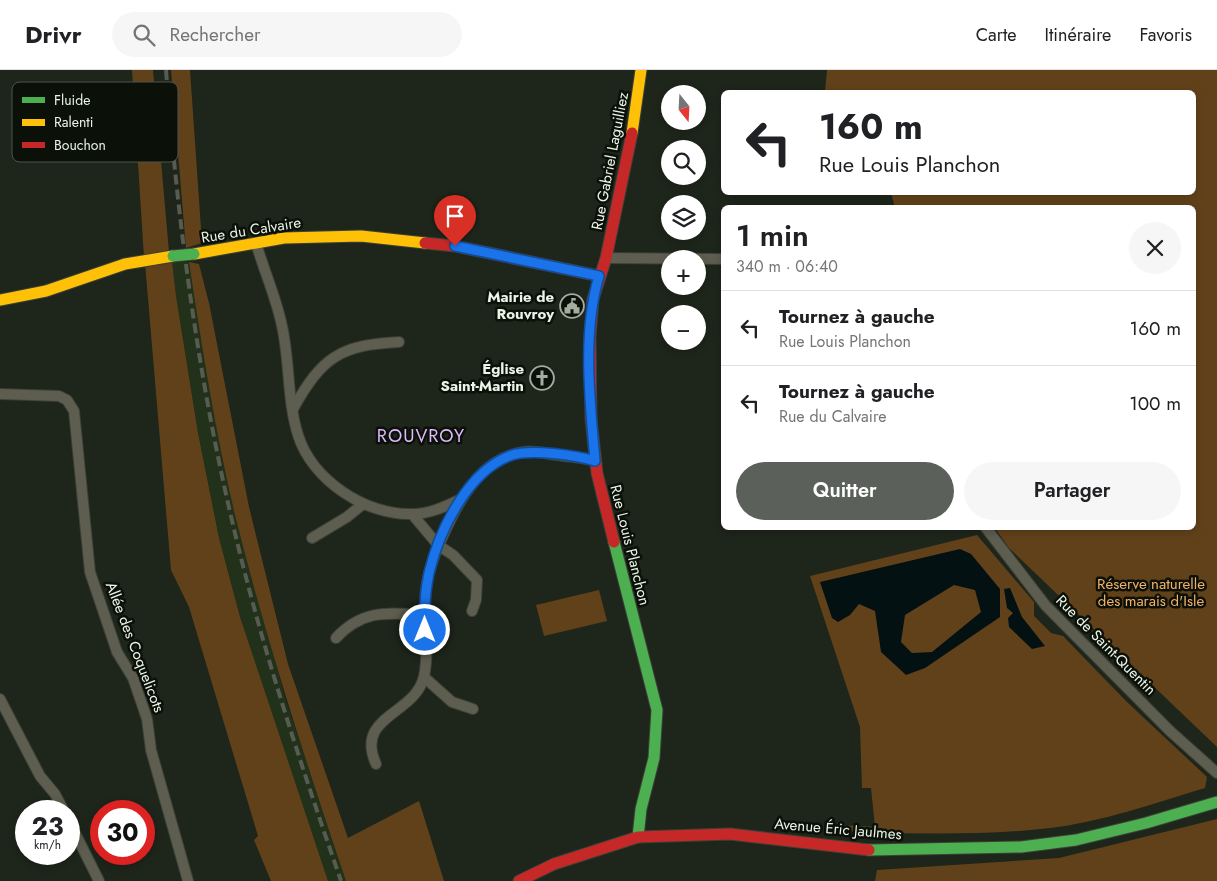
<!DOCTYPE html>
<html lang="fr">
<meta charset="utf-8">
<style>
:root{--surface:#fff;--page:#f6f6f6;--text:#202124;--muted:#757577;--line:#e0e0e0;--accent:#5b605b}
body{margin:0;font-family:Jost,sans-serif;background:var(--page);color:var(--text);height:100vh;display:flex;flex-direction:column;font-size:19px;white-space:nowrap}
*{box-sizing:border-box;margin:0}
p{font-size:16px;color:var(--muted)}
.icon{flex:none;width:28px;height:28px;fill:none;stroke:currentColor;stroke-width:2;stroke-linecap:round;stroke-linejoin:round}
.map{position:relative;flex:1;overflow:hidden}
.sheet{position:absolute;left:721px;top:135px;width:475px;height:325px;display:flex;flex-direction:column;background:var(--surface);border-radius:8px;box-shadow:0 2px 8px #0003}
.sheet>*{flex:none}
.top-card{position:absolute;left:721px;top:20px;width:475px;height:105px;border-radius:8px;box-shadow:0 2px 8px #0003;background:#fff;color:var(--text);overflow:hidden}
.needle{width:32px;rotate:162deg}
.buttons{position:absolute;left:661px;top:15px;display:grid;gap:10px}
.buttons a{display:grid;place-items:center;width:45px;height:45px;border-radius:50%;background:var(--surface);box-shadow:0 2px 8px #0003;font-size:25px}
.speed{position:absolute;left:15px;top:730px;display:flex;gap:10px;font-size:25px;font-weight:700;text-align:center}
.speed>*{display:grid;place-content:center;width:65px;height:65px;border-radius:50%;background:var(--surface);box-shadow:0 2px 8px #0003;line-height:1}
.speed small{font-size:12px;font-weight:400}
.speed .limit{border:8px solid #d22;background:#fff;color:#111}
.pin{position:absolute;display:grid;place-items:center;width:42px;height:42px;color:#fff;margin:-51px -21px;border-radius:50% 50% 50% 0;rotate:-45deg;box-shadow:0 0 5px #0007}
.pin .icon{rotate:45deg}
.me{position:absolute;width:55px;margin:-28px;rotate:0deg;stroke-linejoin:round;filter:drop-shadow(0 0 4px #0008)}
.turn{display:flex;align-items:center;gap:18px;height:105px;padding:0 15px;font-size:22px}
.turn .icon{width:65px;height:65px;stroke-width:2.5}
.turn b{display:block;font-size:35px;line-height:42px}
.round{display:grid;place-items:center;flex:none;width:52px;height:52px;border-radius:26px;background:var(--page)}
.overview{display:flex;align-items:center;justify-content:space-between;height:85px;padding:0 15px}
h1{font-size:30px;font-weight:600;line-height:38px}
.cta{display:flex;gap:10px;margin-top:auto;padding:10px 15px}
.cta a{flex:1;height:58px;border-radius:30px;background:var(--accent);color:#fff;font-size:20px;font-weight:600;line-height:58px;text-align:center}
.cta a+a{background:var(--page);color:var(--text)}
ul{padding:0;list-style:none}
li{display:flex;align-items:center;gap:15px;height:75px;padding:0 15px;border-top:1px solid var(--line)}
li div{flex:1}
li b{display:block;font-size:19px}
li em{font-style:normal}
header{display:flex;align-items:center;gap:30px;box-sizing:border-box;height:70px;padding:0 25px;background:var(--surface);border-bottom:1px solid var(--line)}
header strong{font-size:24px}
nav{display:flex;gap:28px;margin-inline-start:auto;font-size:18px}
.search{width:350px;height:45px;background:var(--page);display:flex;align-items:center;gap:12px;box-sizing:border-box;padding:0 18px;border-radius:28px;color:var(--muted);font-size:19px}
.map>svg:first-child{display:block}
.built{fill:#21311a}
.green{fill:#61411a}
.water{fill:#041112;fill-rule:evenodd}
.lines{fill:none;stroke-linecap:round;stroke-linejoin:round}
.street-casing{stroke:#3c4138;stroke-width:12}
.fast-casing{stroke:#3c4138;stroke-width:13}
.slow-casing{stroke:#3c4138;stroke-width:13}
.jam-casing{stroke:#3c4138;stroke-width:13}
.street{stroke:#5d5d50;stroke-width:10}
.fast{stroke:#4caf50;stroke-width:11}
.slow{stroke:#ffc107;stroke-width:11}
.jam{stroke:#c62828;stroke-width:11}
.rail{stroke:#585b51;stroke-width:4;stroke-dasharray:10 5;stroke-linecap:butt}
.fast-bridge-casing{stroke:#3c4138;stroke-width:13;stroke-linecap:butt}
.fast-bridge{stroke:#4caf50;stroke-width:11}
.route-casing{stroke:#114b97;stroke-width:12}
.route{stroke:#1a73e8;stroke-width:9}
.labels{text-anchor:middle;stroke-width:5;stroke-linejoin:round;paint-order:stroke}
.street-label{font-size:15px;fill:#ebf4e7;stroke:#0b1008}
.poi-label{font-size:15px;font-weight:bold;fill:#ebf4e7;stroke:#0b1008;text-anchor:end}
.park-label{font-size:15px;fill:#f4b169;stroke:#0b1008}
.quarter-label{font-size:18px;letter-spacing:1px;fill:#ddb9fc;stroke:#0b1008}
.key{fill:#0b1008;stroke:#4e544b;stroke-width:1}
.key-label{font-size:14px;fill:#ebf4e7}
</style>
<header>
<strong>Drivr</strong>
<div class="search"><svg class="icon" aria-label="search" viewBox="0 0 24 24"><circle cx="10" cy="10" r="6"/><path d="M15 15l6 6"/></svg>Rechercher</div>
<nav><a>Carte</a><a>Itinéraire</a><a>Favoris</a></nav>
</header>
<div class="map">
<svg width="1217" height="811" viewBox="0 0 1217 811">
<rect width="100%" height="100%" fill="#1e251a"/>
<path class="built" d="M172,191L189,192L220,376L236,445L286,631L346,811H328L240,547L219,468L198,363L176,226Z"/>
<g class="green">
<path d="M132,0H153L169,182L144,187Z"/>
<path d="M171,0H190L202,173L186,178Z"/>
<path d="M827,0H1217V677L1009,478L995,458H1194V138H895L891,123L1194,122V22H825Z"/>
<path d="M172,191L176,226L198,363L219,468L240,547L328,811H271L254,770L258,766L189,537L171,500L145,193Z"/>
<path d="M189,192L199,194L209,233L249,437L288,594L348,768L419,731L444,811H346C305,690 266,569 235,445C215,361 202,277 189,192Z"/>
<path d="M977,465L1034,532V546L1051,563L1063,566L1127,632L1207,707L1205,718C1155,733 1102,752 1050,758C985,766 920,763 855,763L842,755L875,757L871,718H862L860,657L810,506Z"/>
<path d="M599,520L607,551L544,566L536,535Z"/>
<path d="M1217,749V811H875L877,800L1059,788Z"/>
</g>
<g class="water">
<path d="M960,479L971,484L1000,519V547L925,598L906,605L881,582L875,541L859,534L850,545L838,552L832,548L820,512ZM954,515L975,520L981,542L932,582L912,583L901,572L905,545Z"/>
<path d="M1010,518L1022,547L1045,576L1032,579L1009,557L1008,548L1013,543L1007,538L1004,519Z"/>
</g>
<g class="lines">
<g class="street-casing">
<g id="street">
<path d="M256,173C264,201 276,227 282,256C290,292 287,330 298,365C312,410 366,446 413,444C429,444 444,437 459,430"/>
<path d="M606,188L724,189"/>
<path d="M0,324L59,326L67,330L74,341L90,502L117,582L133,608L147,649L151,680L188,811"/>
<path d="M293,339C322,287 340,275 399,272"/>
<path d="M412,444L438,475L453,485L477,510L476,530L472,541"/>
<path d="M986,458L1046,536L1170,661L1217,703"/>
<path d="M312,468L347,447L363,434"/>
<path d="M336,568C363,539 388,543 424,545"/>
<path d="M424,607L452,632L473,639"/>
<path d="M0,629L40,706L55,724L64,741"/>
<path d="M376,694C354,645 416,645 424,606C430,580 423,547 426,519C429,496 438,476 448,455C463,423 485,387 524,382C535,380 546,384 557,385C570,387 582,387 595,391"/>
<path d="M69,751L99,811"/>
</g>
</g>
<g class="fast-casing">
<g id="fast">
<path d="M614,472L657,640L654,688L641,739L638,767"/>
<path d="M869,780L1021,777L1076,770L1146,753L1217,732"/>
</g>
</g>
<g class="slow-casing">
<g id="slow">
<path d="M632,63L641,0"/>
<path d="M194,184L284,168L361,166L425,173"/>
<path d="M0,230L46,221L125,194L173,186"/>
</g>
</g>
<g class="jam-casing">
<g id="jam">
<path d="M425,173L455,176L599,206"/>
<path d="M614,472L597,403L591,349L590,267L593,229L606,188L632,63"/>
<path d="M519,811L554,794L638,767L730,764L869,780"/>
</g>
</g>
<use href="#street" class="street"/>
<use href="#fast" class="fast"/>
<use href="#slow" class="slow"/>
<use href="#jam" class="jam"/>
<path class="rail" d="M166,0C178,155 198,308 234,459C262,578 301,695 341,811"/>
<g class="fast-bridge-casing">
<path id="fast-bridge" d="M173,186L194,184"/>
</g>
<use href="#fast-bridge" class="fast-bridge"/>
</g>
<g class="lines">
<g class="route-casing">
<path id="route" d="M425,560C424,541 425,522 429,503C439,461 468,400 512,385C531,379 576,385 595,391C590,333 582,262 599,206L455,176"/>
</g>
<use href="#route" class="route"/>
</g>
<defs>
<g id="civic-ring" transform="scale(1.25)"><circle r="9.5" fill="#0b1008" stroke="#a3ac9f" stroke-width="1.5"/><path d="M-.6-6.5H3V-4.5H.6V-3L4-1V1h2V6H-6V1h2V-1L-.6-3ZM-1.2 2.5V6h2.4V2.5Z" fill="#a3ac9f"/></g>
<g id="church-ring" transform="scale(1.25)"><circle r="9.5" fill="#0b1008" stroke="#a3ac9f" stroke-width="1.5"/><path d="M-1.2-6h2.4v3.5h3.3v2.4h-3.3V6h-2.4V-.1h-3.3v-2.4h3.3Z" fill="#a3ac9f"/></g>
</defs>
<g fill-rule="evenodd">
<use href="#civic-ring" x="572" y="236"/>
<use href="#church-ring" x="542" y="308"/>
</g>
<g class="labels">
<g class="street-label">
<text transform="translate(610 91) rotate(-79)" y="5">Rue Gabriel Laguilliez</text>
<text transform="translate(251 160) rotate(-9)" y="5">Rue du Calvaire</text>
<text transform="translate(630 475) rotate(76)" y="5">Rue Louis Planchon</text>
<text transform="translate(1106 575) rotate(45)" y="5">Rue de Saint-Quentin</text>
<text transform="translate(135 577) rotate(69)" y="5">Allée des Coquelicots</text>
<text transform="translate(838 759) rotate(5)" y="5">Avenue Éric Jaulmes</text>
</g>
<g class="poi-label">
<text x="554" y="232">Mairie de<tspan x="554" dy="17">Rouvroy</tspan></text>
<text x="524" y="304">Église<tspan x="524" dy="17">Saint-Martin</tspan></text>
</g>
<g class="park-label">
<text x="1151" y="519">Réserve naturelle<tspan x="1151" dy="17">des marais d'Isle</tspan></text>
</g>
<g class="quarter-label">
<text x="421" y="372">ROUVROY</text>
</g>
</g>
<rect x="12" y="12" width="166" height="80" rx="8" class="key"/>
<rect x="22" y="27" width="23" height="6" fill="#4caf50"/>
<rect x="22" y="49" width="23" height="7" fill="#ffc107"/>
<rect x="22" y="72" width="23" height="6" fill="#c62828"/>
<g class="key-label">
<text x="54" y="35">Fluide</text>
<text x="54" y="57">Ralenti</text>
<text x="54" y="80">Bouchon</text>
</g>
</svg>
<div class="buttons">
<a><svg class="needle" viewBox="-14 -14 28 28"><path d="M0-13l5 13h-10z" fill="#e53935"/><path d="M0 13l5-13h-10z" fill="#757577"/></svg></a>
<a><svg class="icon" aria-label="search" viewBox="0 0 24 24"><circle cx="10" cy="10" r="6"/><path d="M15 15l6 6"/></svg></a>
<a><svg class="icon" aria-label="layers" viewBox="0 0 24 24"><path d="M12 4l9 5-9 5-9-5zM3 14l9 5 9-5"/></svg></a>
<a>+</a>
<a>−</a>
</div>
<div class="speed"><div>23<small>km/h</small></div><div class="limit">30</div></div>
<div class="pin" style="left:455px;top:176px;background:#d93025"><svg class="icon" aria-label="arrive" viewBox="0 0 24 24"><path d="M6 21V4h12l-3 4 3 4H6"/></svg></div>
<svg class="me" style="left:425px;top:560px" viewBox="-20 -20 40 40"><circle r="17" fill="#1a73e8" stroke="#fff" stroke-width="3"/><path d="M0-11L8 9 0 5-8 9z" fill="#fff"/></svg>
<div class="top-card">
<div class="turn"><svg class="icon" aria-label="left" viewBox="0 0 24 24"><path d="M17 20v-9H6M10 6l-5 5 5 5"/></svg><div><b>160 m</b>Rue Louis Planchon</div></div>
</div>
<section class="sheet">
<div class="overview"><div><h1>1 min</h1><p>340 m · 06:40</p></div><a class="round"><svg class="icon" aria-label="close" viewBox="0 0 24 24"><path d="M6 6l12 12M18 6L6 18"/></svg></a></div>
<ul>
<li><svg class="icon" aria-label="left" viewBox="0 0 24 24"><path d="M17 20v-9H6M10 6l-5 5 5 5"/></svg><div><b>Tournez à gauche</b><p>Rue Louis Planchon</p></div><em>160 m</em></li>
<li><svg class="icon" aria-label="left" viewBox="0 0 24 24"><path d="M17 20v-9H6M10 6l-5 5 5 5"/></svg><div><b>Tournez à gauche</b><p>Rue du Calvaire</p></div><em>100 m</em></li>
</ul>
<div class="cta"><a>Quitter</a><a>Partager</a></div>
</section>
</div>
